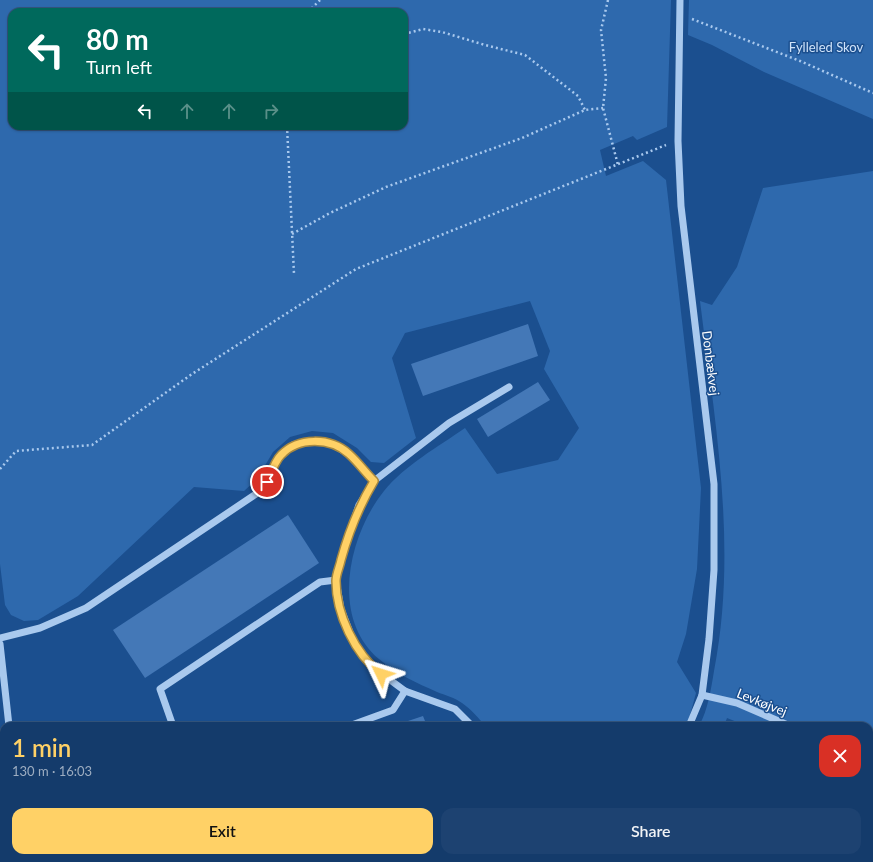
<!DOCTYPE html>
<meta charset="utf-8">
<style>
:root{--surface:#143b6b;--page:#1d4271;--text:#f1f3f6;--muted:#9dadc1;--line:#33557e;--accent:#ffd166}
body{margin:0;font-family:Lato,sans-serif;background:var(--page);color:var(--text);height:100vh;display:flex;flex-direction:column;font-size:15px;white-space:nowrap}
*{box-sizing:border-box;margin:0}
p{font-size:13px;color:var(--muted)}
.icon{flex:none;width:22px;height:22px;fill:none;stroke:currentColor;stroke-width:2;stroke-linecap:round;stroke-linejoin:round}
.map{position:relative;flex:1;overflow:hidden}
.drawer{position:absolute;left:0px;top:722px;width:873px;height:140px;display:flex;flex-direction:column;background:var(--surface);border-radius:12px 12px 0 0;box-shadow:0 1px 3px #0004,0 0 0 1px var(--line)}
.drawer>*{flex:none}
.top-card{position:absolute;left:8px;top:8px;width:400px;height:122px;border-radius:12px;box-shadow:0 1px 3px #0004,0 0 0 1px var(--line);background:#00695c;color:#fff;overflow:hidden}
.pin{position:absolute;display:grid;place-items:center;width:34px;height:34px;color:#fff;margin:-17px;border:2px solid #fff;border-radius:50%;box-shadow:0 1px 4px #0007}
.me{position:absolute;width:44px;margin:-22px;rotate:311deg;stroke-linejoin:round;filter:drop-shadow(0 0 3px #0008)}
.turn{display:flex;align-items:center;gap:14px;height:84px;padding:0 12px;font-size:18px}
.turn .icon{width:52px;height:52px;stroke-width:2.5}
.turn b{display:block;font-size:28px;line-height:34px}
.lanes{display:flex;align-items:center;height:38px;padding:0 12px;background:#0003;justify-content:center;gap:20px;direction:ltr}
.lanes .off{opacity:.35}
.round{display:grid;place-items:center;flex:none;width:42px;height:42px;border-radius:12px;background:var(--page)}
.head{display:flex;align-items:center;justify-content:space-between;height:68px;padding:0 12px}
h1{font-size:24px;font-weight:600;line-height:30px;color:var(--accent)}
.action{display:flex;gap:8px;margin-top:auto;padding:8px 12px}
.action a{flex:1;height:46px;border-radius:12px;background:var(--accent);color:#111;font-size:16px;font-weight:600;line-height:46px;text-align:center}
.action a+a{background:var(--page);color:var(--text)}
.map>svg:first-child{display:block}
.green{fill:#2e69ad;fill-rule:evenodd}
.building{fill:#4478b7}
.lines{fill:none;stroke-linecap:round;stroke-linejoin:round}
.path{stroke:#a9c9ee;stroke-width:2.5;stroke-dasharray:2 3;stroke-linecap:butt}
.minor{stroke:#a9c9ee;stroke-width:7}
.route-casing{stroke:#a68842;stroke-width:10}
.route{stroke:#ffd166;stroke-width:7}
.labels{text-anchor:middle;stroke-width:3;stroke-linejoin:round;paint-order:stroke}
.park-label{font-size:13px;fill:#cfe3fa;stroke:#1b4f8f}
.street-label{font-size:13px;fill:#fff;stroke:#1b4f8f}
</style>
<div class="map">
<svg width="873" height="862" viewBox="0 0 873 862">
<rect width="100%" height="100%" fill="#1b4f8f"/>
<g class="green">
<path d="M0,0H671L667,127L637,140L633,136L600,150L606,176L643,161L666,180L701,488L697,569L686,634L677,662L696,693L687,726H486C478,718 471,709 462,703C455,698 445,695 437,692C417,683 396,674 379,659C330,618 348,536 384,491C405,465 438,447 465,428L497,474L558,460L579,428L544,369L550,351L530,301L405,333L392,358L416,438L384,463L371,462L357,448L333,433L312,431L290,437L273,452L257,479L244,491L194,487L78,596L38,620L24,621L11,615L5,605L0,564ZM12,12H404V126H12Z"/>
<path d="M689,0H873V119L764,72L712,45L688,35Z"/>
<path d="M873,171V758L869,756V726H747L727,718L724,726H699C708,710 711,689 714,671C738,548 715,423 700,301L712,305L737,267L763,188Z"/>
<path d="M0,740L4,776V858H13L14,862H0Z"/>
<path d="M873,781V862H838L840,858H869V790Z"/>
<path d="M448,858H564L560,862H447Z"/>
<path d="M598,858H802L803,862H594Z"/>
</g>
<g class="building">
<path d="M528,324L538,356L423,396L411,364Z"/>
<path d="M538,382L550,400L488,437L477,419Z"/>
<path d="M288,515L319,563L145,678L113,630Z"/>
<path d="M423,716L427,726H393Z"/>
<path d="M184,858H247L236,862H185Z"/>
<path d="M383,858H424L427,862H377Z"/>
</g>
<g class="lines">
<g class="path">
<path d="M608,0L601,30L606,78L603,108L618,165"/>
<path d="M308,12L320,0"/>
<path d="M692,19L800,61L873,93"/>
<path d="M404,34L423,29L442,32L485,45L525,55L578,96L585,110"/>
<path d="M287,126L294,274"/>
<path d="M292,234L330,213L386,187L522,138L585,110L603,108"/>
<path d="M0,469L16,451L92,445L192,374L356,269L666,145"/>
<path d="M869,842L873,832"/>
<path d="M860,862L862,858"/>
</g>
<g class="minor">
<path d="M680,0L678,141L681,206L714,484V570L709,639L702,695L689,726"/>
<path d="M336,580L346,543L359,505L374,481L449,423L509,387"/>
<path d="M0,638L40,628L86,608L256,494L267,482L280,456L293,445L312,441L330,443L347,453L374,481"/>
<path d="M0,644L9,726"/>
<path d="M702,695L737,703L790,726"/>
<path d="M173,726L160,689L320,582L336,580L341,609L354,643L370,665L405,691L455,709L472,726"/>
<path d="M349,726L393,710L405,691"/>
<path d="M869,758L873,759"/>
<path d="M25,858V862"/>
<path d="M61,858V862"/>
<path d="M298,862L310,858"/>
<path d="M580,862L584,858"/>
<path d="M805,862L806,858"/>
</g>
</g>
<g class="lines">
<g class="route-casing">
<path id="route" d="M267,482C271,473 275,461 281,455C298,437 330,437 349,454C358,462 365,472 374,481C359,506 349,531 341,560C340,566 336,574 336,581C336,614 355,654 381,674"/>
</g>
<use href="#route" class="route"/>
</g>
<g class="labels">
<g class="park-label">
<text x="826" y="52">Fylleled Skov</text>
</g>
<g class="street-label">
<text transform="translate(711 363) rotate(83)" y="5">Donbækvej</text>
<text transform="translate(762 702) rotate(22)" y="5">Levkøjvej</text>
</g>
</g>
</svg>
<div class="pin" style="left:267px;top:482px;background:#d93025"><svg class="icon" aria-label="arrive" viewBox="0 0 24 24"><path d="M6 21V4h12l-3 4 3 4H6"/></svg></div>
<svg class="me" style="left:381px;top:674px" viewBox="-20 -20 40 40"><path d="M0-17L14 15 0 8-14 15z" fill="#ffd166" stroke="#fff" stroke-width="4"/></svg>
<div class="top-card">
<div class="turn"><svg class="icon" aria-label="left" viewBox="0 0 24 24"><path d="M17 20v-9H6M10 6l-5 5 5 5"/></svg><div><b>80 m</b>Turn left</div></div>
<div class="lanes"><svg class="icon" aria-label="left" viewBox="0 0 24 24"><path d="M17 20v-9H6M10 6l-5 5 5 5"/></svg><svg class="icon off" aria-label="ahead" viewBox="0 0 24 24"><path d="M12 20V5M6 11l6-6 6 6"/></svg><svg class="icon off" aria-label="ahead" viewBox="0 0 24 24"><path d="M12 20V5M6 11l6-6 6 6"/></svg><svg class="icon off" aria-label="right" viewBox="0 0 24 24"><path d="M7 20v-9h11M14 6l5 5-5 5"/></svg></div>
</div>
<section class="drawer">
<div class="head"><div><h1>1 min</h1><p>130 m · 16:03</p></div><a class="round" style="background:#d93025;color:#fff"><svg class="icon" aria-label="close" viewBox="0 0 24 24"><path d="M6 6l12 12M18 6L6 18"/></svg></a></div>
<div class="action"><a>Exit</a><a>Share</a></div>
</section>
</div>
